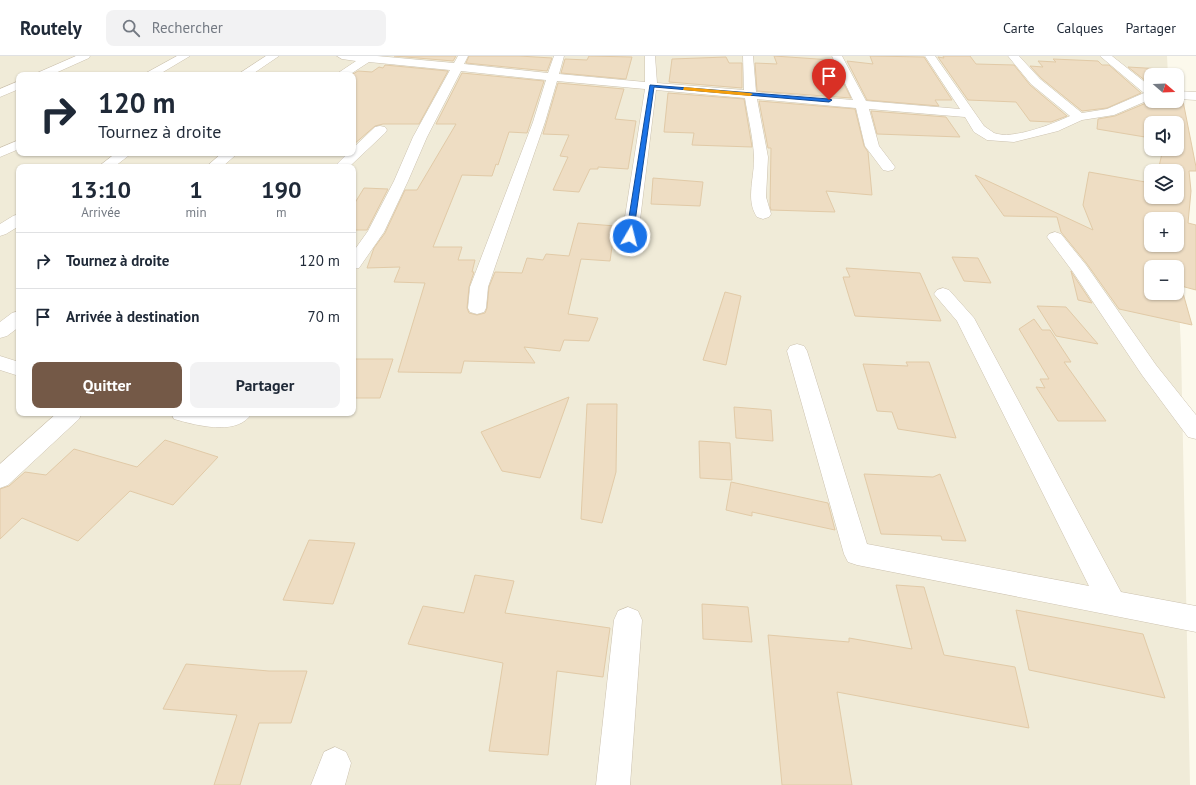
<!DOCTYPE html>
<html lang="fr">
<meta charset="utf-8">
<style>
:root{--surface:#fff;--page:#f2f2f3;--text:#1f2937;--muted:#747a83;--line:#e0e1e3;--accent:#745947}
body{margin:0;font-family:"PT Sans",sans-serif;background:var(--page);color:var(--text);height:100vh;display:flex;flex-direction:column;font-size:15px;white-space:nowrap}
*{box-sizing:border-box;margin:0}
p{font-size:13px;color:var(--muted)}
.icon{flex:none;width:22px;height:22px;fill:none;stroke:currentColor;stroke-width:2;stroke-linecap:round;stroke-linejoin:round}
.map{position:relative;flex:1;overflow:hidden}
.drawer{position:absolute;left:16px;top:108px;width:340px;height:252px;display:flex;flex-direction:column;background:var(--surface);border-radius:8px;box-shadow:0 1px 3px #0004}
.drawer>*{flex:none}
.guide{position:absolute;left:16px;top:16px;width:340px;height:84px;border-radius:8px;box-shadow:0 1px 3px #0004;background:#fff;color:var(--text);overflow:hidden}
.needle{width:26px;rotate:109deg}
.fabs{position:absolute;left:1144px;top:12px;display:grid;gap:8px}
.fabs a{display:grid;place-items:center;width:40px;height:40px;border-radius:8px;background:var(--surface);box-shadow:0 1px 3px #0004;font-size:20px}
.pin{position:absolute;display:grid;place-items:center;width:34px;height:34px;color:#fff;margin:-41px -17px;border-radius:50% 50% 50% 0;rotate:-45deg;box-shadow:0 0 4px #0007}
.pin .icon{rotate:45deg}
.me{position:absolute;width:44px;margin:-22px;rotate:8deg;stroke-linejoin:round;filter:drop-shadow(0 0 3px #0008)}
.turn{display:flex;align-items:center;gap:14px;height:84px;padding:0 16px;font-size:18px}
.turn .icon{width:52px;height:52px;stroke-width:2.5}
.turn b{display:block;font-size:28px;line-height:34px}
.eta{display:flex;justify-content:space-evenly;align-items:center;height:68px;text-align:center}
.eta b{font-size:24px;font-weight:800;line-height:28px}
.button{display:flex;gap:8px;margin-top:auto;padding:8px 16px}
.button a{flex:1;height:46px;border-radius:8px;background:var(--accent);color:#fff;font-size:16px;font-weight:800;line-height:46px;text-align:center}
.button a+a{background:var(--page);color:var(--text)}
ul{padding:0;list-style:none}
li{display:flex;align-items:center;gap:12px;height:56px;padding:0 16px;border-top:1px solid var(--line)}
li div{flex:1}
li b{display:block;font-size:15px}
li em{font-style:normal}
header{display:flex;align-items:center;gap:24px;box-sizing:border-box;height:56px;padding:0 20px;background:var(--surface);border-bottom:1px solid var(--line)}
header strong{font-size:19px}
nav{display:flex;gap:22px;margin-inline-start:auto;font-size:14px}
.search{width:280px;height:36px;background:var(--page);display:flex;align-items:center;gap:10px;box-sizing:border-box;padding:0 14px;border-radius:8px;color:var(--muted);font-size:15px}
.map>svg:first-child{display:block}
.residential{fill:#f0ebd8;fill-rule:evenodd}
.building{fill:#eeddc3;stroke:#e1caa7;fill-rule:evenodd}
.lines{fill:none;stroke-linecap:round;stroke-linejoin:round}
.street-casing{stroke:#ccc2af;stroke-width:1}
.street{fill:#fff;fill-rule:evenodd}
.route{fill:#1a73e8;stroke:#114b97}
.slow{fill:#f59e0b}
</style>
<header>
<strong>Routely</strong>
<div class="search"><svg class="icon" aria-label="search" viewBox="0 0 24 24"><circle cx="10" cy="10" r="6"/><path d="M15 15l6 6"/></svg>Rechercher</div>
<nav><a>Carte</a><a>Calques</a><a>Partager</a></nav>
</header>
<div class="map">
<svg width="1196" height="729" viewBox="0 0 1196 729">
<rect width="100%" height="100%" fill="#fcf9ec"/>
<path class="residential" d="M0,0H1167L1168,19H1151V93H1172L1173,115H1151V189H1176L1181,292L1190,729H0ZM19,19H353V97H19ZM19,111H353V357H19ZM1151,211H1177V237H1151Z"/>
<g class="building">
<path d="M394,0H456L453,5Z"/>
<path d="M469,0H519L552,2L547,15L466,7Z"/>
<path d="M589,0L632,1L626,23L561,17L565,3L587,4Z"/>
<path d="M774,0L832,4L851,42L757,35L755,7L777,8Z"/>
<path d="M870,0L924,1L952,44H935L939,50L867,44L847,5L873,8Z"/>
<path d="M943,0H970L976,8L1014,9L1030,29L1067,60L1051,66L1030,65L1016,46L968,44L938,1L944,2Z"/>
<path d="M726,1L729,7H742V32L669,26L672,3Z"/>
<path d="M1053,3L1098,5L1102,9H1109L1141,37L1107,52L1082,55L1041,22L1030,10L1043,11L1038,5L1056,6Z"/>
<path d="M385,9L448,15L419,68H383L375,70L353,89V18L358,15L372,16L379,11L383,12Z"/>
<path d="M1128,11L1162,13L1169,19H1151V29Z"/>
<path d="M462,17L544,25L527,77L509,76L498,109L496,108L492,120L462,119L433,191H462L458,204H475L472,216H474L469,231L467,252L469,257L477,259L485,257L487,252L489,231L495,216L522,217L527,202L543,204L546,198L569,200L578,167L615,170L610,205L581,203L568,258L598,262L589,285L564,284L560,295L524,291L535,307L464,305L461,317L398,316L425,227L394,226L400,211L367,212L374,192L385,177L405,134H417L456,68H436Z"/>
<path d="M558,27L624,33L615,63L636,65L628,113L598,111V113H590L579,136L553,134L568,101L560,100L569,79L543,78Z"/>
<path d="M668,37L744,43L752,91L692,89L694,77L664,76Z"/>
<path d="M759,45L855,53L864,90L868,96L872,139L826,135L835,156L771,154L770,150L771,92H768Z"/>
<path d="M1151,45H1183L1196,111V115H1189L1191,135L1188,167L1196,169V234L1181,230L1192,269L1119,253L1087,208L1061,176L1057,161L1004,160L975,119L1093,174L1083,149L1089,116L1151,127V141H1177V115H1158L1163,93H1177V67H1151V82L1097,73L1098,63L1115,60ZM1151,163H1177V189H1151ZM1151,211H1177V237H1151Z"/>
<path d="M871,55L946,61L960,81L877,78Z"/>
<path d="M653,122L703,126L700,150L651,148Z"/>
<path d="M364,132L388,133L367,174H353V150Z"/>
<path d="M952,201L978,202L991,227L964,225Z"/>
<path d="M846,212L920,217L941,265L855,260L843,221H850Z"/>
<path d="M1071,215L1072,217L1092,247L1078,244Z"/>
<path d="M725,236L741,240L726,309L703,304Z"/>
<path d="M1037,250L1066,251L1098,288L1056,280Z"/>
<path d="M1034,263L1042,274H1050L1071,306H1064L1106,365H1058L1036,331L1045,332L1040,323H1049L1019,273Z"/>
<path d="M353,303H393L380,342H353Z"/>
<path d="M906,306H929L956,382L898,373L892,356L877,355L863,308L908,310Z"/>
<path d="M569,341L540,422L502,415L481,376Z"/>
<path d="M587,348H617L616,416L602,467L581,463Z"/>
<path d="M734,351L771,354L773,385L736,382Z"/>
<path d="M165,384L218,401L173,449L130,435L78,485L22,462L0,483V433L9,430L25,416L46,419L74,393L137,411Z"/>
<path d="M699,385L730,387L732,424L700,422Z"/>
<path d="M864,418L933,421L940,418L966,485L942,484L941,480L881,478Z"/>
<path d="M731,426L828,447L835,474L752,456V460L726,454Z"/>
<path d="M309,484L355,487L333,548L283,544Z"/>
<path d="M475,519L514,525L505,557L610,572L603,621L557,615L548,699L489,695L503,607L408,588L423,550L464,557Z"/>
<path d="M896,529L924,531L944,599L1015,611L1029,672L837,636L852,729H782L768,579L849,586V582L912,593Z"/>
<path d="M702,548L748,551L752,586L703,583Z"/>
<path d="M1016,554L1143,578L1165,642L1029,614Z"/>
<path d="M186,608L269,615H307L291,667H259L240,729H214L237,659L163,653Z"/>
</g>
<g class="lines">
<g class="street-casing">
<g id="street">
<path d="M76,0H90L89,2L51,19H35L37,17Z"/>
<path d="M177,0H190L158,19H144L146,17Z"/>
<path d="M266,0H279L251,19H237Z"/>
<path d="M337,0H377L454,7L458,0H468L464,8L548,17L554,0H564L559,18L645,26V0H655L657,27L744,34L743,0H753L756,36L853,44L832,0H842L866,45L960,53L925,0H935L984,70C987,72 991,75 994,77C1013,84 1052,68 1070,60L1031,28L1008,0H1019L1040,23L1082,57L1107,53L1144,37L1100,0H1112L1151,31V43L1114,59L1082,64L1058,75L1014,86L987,84L974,76L965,61L869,53L879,90L895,111L893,114L888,115L883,114L865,90L856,52L757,43L768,101L766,141L771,158L769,161L763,163L757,161C745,143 755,121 754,100C753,81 748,61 745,42L656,34L638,180L636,183L630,185L624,183L622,180L645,33L557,25L545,66L488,231L486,252L484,256L477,258L470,256L468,252L470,231L533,66L546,24L461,15L427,81L408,125L384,176L359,212L353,213V196L368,175L394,125L413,81L450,14L369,6L349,19H335L356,5L342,3Z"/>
<path d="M19,25V33L0,41V33Z"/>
<path d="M1177,35L1196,36V44L1177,43Z"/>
<path d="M380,70L385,71L387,74L385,77L349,111H334L348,97H353V92L375,71Z"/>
<path d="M19,84V93L0,101V92Z"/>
<path d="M116,97H132L114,111H98Z"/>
<path d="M222,97H238L222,111H206Z"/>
<path d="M19,158V170L6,178L0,180V168L13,160Z"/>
<path d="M1055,176L1061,178L1086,209L1156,309L1196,359V383L1188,381L1142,319L1073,216L1047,181L1049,178Z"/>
<path d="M943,232L949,234L974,262L1121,536L1196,550V576L857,509L848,506L844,498L787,295L790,290L797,288L804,290L807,295L867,488L1089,530L957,265L934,238L937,234Z"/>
<path d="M19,255V271L7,280L0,282V266L12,257Z"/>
<path d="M0,300L19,306V320L0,314Z"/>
<path d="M57,357H82L79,363L8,429L0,432V408Z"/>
<path d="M171,357H252C238,381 195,369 174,363Z"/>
<path d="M628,551L638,555L642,564L630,729H596L614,564L618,555Z"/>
<path d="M335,691L346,696L351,707L345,729H311L324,696Z"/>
</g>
</g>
<use href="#street" class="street"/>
</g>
<path class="route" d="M650,29L829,43L832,44L829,46L654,31L633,180L630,182L626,180Z"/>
<path class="slow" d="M684,31L750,37L753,38L750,40L683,34Z"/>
</svg>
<div class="fabs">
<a><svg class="needle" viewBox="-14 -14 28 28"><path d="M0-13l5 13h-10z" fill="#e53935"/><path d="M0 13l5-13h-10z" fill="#747a83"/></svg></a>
<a><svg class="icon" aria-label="sound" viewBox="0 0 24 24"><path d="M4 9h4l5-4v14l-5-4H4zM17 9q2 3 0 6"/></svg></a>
<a><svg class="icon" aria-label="layers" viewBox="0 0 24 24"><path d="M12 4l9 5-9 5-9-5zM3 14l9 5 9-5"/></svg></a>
<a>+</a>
<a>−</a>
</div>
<div class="pin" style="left:829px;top:44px;background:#d93025"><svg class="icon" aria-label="arrive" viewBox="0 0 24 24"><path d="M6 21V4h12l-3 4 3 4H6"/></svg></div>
<svg class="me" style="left:630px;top:180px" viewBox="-20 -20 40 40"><circle r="17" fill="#1a73e8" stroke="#fff" stroke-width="3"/><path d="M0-11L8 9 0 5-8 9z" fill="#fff"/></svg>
<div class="guide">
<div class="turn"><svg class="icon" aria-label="right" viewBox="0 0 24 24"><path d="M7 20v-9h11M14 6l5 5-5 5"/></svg><div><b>120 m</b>Tournez à droite</div></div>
</div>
<section class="drawer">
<div class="eta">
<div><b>13:10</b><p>Arrivée</p></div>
<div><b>1</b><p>min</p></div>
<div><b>190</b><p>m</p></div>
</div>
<ul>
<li><svg class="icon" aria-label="right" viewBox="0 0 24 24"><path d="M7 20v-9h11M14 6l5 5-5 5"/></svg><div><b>Tournez à droite</b></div><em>120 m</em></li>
<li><svg class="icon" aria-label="arrive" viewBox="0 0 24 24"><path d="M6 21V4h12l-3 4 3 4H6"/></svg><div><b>Arrivée à destination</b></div><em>70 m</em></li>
</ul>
<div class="button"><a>Quitter</a><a>Partager</a></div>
</section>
</div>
